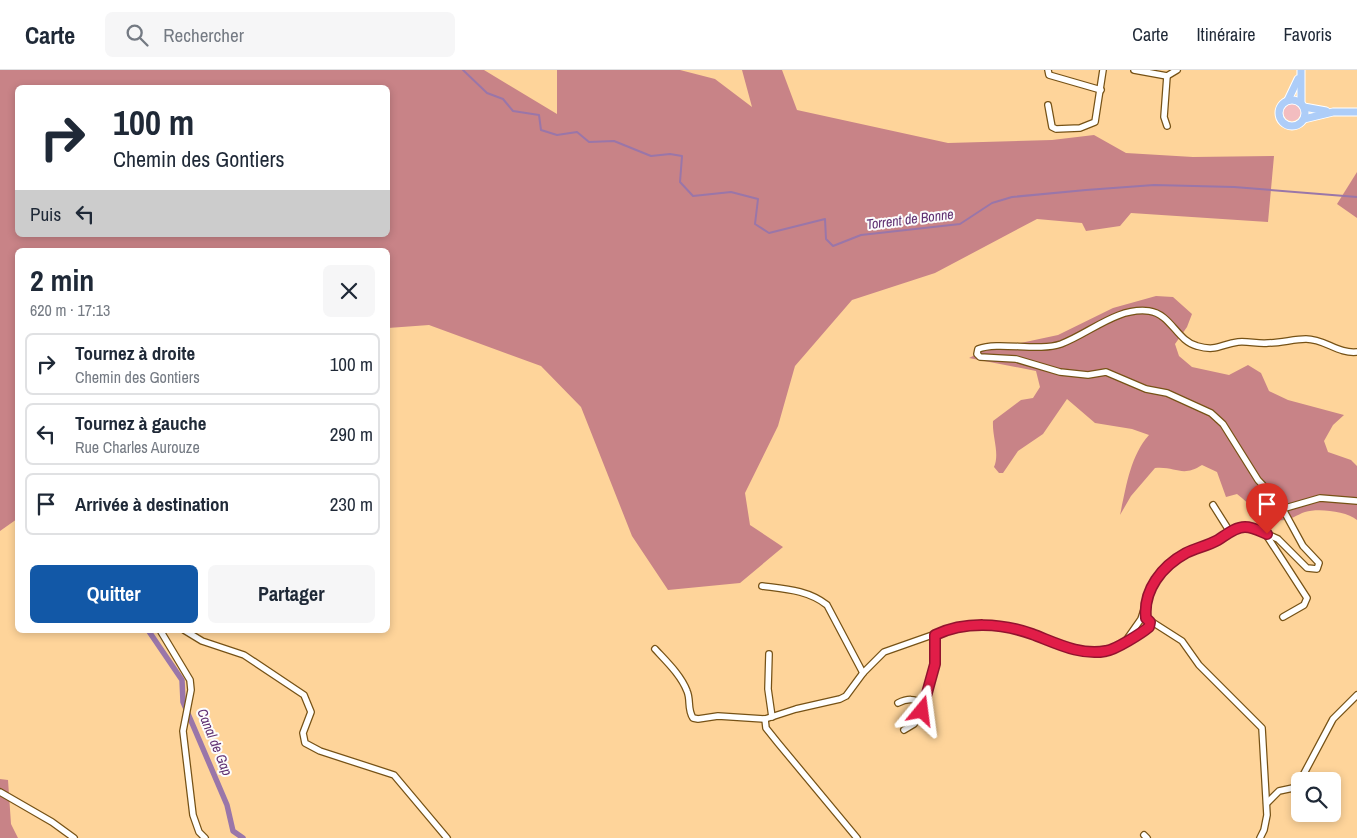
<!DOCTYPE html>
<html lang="fr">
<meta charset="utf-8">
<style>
:root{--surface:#fff;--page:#f6f6f7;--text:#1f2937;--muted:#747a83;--line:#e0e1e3;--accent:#1258a7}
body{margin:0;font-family:"Archivo Narrow",sans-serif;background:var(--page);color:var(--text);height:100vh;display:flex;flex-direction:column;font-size:19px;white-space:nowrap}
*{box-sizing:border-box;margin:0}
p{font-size:16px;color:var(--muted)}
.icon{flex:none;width:28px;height:28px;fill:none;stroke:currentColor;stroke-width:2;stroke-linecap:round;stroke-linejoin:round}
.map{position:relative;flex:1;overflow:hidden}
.drawer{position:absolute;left:15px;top:178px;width:375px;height:385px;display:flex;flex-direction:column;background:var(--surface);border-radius:8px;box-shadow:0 2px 8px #0003}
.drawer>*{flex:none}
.hud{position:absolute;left:15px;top:15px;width:375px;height:152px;border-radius:8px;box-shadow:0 2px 8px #0003;background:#fff;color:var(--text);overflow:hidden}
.buttons{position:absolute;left:1291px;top:702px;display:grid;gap:10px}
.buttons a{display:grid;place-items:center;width:50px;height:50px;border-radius:8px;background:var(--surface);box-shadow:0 2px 8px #0003;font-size:25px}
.pin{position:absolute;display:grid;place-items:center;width:42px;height:42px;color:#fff;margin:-51px -21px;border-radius:50% 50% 50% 0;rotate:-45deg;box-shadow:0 0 5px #0007}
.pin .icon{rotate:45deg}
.me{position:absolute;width:55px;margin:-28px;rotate:16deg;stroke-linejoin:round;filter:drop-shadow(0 0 4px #0008)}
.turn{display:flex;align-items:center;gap:18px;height:105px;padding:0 15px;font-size:22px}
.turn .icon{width:65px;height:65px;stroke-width:2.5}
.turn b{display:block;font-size:35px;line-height:42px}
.then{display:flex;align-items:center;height:48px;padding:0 15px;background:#0003;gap:10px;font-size:19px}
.round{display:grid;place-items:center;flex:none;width:52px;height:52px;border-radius:8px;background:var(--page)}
.headline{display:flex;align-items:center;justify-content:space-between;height:85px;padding:0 15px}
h1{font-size:30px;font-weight:800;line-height:38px}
.action{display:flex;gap:10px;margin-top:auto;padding:10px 15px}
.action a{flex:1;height:58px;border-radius:8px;background:var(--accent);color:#fff;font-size:20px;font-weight:800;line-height:58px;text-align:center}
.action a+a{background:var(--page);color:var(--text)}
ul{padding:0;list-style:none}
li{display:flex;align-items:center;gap:15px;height:62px;margin:0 10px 8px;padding:0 5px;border:2px solid var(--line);border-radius:8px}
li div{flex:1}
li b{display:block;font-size:19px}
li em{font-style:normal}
header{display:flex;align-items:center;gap:30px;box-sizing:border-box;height:70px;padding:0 25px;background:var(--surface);border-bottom:1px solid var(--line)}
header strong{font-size:24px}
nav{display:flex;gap:28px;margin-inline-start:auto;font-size:18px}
.search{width:350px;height:45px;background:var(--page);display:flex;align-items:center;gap:12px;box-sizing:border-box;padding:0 18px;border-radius:8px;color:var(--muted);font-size:19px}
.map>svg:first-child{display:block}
.green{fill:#f3bdc0}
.forest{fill:#c88387;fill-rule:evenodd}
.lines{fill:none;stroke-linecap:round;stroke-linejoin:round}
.stream{stroke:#9a76a9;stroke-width:2}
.canal{stroke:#9a76a9;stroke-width:5.5}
.minor-casing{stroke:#765216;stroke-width:8}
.major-casing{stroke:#fff;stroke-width:9}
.minor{stroke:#fff;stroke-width:5.5}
.major{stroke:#adcdf8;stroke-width:7}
.route-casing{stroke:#92132f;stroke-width:12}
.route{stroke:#e11d48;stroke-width:9}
.labels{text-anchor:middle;stroke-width:4;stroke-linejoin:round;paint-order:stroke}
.water-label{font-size:14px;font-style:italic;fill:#603172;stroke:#fcfcfc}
</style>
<header>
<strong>Carte</strong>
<div class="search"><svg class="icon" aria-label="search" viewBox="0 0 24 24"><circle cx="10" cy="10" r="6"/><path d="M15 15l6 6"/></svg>Rechercher</div>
<nav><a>Carte</a><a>Itinéraire</a><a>Favoris</a></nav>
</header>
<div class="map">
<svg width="1357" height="768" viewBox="0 0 1357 768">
<rect width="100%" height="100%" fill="#fed49a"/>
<circle class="green" cx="1292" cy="42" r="9"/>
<g class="forest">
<path d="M0,0H484L557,44V0H680L715,9L752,37L742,0H782L797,40L948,73L1052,70L1094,65L1126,83L1193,87L1274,86L1268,152L1131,143L1120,156L1086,161L1082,153L1037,149L935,203L852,230L795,296L778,356L745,423L750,455L783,477L740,513L668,520L632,466L581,337L541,296L429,255L388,258V180H18L17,449L0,461ZM18,18H388V165H18Z"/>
<path d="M1357,102V148L1337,134Z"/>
<path d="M1156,226L1173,227L1192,244L1187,257L1175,274L1179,286L1192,297L1229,305L1248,295L1261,303L1269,321L1288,330L1344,345L1333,355L1324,371L1328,382L1351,390L1357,396V450C1346,441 1318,438 1305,442C1296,445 1288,452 1279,450C1261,448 1251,435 1237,424L1226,427L1217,402L1202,395C1182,408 1176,396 1155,398L1131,426L1120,445C1126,418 1130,386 1149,365L1132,359L1095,353L1067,329L1043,364L1018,381L1003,403H999L994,397C1000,383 992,367 993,351L1021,330L1033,328L1040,317L1036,301L969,288L983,281L1058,265L1113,238Z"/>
<path d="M0,709L8,710L11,754L18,768H0Z"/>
</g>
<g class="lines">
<path class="stream" d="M463,0L487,23L503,29L513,41L539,45L541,60L557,65L577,62L589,72L614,71L651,86L670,84L682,86L680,112L693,126L731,122L758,129L755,154L769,163L825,149L826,169L833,176L861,165L960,154L992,133L1012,127L1086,120L1154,115L1234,117L1357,127"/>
<path class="canal" d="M148,560L182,610L183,632L227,735L233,761L243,768"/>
<g class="minor-casing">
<g id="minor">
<path d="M1048,0L1049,5L1101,20"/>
<path d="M1134,0L1167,6L1177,0"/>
<path d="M1048,35L1052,57L1056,59L1080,58L1095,52L1103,0"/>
<path d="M1167,56L1164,47L1167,6"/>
<path d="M1213,435L1230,462"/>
<path d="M1282,439L1320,428L1357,431"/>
<path d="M1265,463L1307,528L1304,535L1283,547"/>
<path d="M762,516C785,519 808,520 827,535L863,603"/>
<path d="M1146,548L1182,571L1199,595L1262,658L1267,745L1264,760L1260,768"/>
<path d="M160,560L190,610L191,620L183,661L193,745L199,762L205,768"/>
<path d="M184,560L202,571L244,585L304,625L311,642L303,663L305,673L320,681L394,705L447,768"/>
<path d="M1127,569L1141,549L1151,518L1161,501L1183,484L1218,470L1235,459L1250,458L1267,464L1278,469L1307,498L1317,499L1319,493L1303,476L1279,432L1258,410L1223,354L1211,343L1167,323L1146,319L1106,302L1088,305L1060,302L1016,289L980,287L977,284L978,279C999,271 1038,282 1061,274C1090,263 1117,237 1149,241C1171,244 1177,271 1197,276C1217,282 1221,274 1238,272C1248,271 1258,274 1268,273C1281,273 1294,269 1306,269C1325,269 1338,284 1357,282"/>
<path d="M655,579C666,591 681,605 687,621C691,630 687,639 693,648L698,649L718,646L765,649L796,639L840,629L846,626L863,603L884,582L955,557L997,556L1030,563L1070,579L1088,582L1114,579L1145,560"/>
<path d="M769,584L768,619L772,647"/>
<path d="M898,633C908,628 914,629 924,633"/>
<path d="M765,649L766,658L778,673L857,768"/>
<path d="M904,660L914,654L922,641L935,594V565"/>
<path d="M1300,711L1333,649L1357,625"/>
<path d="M0,722L52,752L74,768"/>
<path d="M1267,733L1279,721L1293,718L1300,711"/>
<path d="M1144,765L1147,768"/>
</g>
</g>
<g class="major-casing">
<g id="major">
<circle cx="1292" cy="43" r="13"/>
<path d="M1288,30L1298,9"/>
<path d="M1301,33V0"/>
<path d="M1304,37L1326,41"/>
<path d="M1304,49L1333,42H1357"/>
</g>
</g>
<use href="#minor" class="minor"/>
<use href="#major" class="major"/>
</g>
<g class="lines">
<g class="route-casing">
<path id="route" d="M922,641L935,594V565C965,551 1001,553 1032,564C1056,573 1080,586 1106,581C1115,580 1142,563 1149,557L1150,552L1146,548C1143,520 1162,496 1186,483C1196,478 1207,476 1218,470C1226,465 1235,457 1245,457C1253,457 1260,461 1267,464"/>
</g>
<use href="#route" class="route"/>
</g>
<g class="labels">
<g class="water-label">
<text transform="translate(910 149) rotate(-7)" y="5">Torrent de Bonne</text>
<text transform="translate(215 672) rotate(68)" y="5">Canal de Gap</text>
</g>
</g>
</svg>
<div class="buttons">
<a><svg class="icon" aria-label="search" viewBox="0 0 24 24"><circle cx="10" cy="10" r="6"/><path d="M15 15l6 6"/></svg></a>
</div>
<div class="pin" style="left:1267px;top:464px;background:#d93025"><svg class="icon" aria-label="arrive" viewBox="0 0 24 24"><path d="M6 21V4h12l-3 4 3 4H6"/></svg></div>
<svg class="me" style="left:922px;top:641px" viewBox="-20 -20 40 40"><path d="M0-17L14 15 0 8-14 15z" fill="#e11d48" stroke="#fff" stroke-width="4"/></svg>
<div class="hud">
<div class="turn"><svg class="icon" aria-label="right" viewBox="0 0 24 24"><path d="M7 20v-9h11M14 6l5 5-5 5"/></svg><div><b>100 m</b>Chemin des Gontiers</div></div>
<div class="then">Puis<svg class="icon" aria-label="left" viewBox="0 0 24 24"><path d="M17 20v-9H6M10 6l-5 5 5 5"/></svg></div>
</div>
<section class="drawer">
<div class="headline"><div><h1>2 min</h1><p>620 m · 17:13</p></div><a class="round"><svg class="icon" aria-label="close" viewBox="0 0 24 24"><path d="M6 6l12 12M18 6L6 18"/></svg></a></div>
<ul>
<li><svg class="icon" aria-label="right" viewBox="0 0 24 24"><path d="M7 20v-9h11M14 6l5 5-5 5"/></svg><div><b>Tournez à droite</b><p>Chemin des Gontiers</p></div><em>100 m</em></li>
<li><svg class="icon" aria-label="left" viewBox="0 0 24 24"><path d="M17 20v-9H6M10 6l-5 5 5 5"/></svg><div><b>Tournez à gauche</b><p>Rue Charles Aurouze</p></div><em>290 m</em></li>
<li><svg class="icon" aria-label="arrive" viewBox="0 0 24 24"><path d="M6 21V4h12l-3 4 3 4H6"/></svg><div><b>Arrivée à destination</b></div><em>230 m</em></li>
</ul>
<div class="action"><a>Quitter</a><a>Partager</a></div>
</section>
</div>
